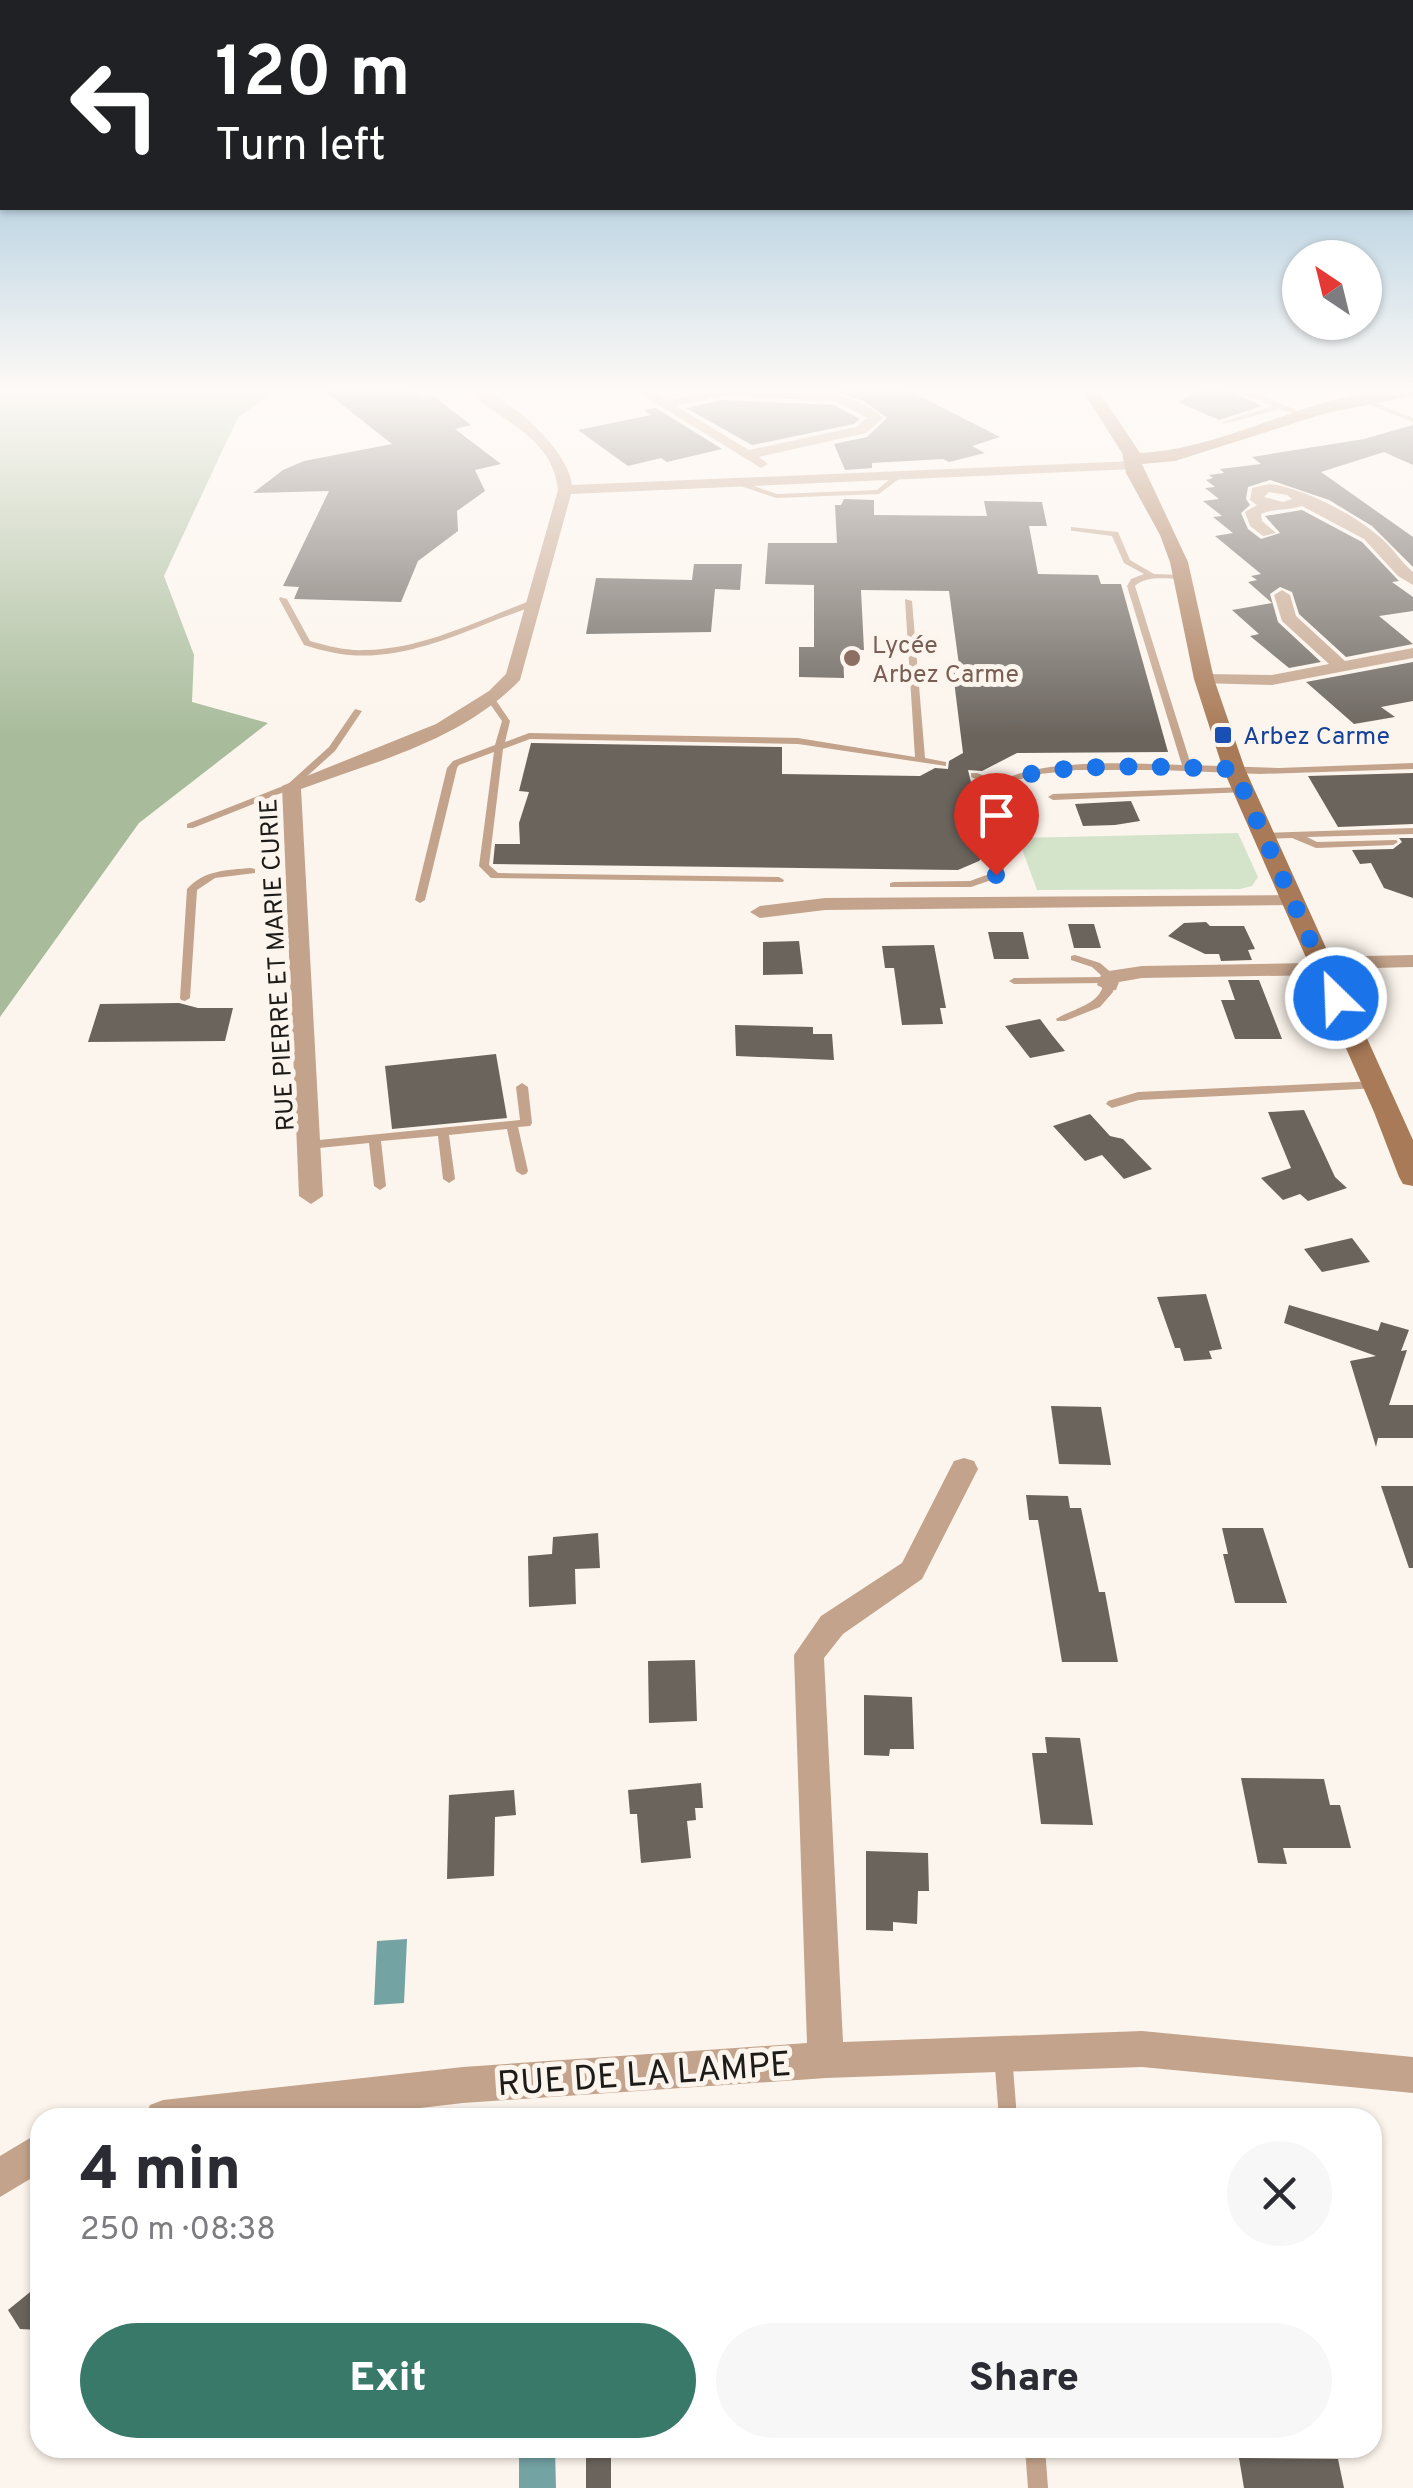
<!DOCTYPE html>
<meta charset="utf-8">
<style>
:root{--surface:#fff;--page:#f7f7f7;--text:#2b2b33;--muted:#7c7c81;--accent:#38796a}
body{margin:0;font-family:Overpass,sans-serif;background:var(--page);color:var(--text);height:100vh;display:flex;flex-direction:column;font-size:38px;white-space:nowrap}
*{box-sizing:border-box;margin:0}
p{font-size:32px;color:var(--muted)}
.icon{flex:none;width:55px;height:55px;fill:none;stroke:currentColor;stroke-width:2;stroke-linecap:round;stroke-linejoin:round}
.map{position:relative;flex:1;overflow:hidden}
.panel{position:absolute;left:30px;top:2108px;width:1352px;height:350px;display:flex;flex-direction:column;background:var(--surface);border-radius:30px;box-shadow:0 2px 8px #0004}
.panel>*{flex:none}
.guide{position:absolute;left:0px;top:0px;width:1415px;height:210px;box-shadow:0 2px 8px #0004;background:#202124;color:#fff;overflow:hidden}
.needle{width:65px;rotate:325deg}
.buttons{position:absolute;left:1282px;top:240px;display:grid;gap:20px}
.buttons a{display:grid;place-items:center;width:100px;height:100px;border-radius:50%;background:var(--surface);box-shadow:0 2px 8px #0004;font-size:50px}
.pin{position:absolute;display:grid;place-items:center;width:85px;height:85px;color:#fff;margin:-102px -42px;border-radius:50% 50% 50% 0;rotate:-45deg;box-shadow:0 0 10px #0007}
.pin .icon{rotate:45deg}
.me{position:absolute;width:110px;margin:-55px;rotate:336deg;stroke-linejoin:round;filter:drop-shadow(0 0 8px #0008)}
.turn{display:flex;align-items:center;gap:35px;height:210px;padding:0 50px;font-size:45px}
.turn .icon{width:130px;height:130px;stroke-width:2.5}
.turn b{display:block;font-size:70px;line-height:85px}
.round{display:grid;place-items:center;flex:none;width:105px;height:105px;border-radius:52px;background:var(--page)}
.headline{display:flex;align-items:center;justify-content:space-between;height:170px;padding:0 50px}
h1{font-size:60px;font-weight:800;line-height:75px}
.button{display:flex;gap:20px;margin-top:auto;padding:20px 50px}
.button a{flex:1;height:115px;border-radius:60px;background:var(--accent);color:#fff;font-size:40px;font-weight:800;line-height:115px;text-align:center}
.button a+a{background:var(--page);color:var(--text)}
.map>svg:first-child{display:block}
.green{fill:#d4e4ca}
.forest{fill:#a8bc9b}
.water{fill:#74a3a4}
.building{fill:#6a645d}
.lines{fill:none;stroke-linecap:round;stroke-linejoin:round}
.service{fill:#c3a38b;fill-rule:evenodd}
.minor{fill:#c3a38b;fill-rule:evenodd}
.secondary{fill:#a87a57;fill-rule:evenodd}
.route{stroke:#1a73e8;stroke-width:18;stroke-dasharray:0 32.4}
.education-dot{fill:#8d6e63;stroke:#fcf5ed;stroke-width:4}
.transit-dot{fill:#1a4fb4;stroke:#fcf5ed;stroke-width:4}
.labels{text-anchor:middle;stroke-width:10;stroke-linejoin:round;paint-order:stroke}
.far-education-label{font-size:25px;fill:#785e54;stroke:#fcf5ed;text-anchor:start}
.far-transit-label{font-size:25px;fill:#164399;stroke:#fcf5ed;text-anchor:start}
.far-street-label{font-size:25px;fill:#1e1c19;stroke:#fcf5ed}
.near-street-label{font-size:35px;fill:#1e1c19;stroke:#fcf5ed}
</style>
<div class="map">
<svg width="1413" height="2488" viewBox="0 0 1413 2488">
<rect width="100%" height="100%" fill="#fcf5ed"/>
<path class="green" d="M1238,833L1258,877L1252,886L1240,889L1037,890L1018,838Z"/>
<path class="forest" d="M0,388H280L238,417L164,576L194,655L192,702L268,723L139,823L0,1017Z"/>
<g class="water">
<path d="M407,1939L404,2003L374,2005L377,1941Z"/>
<path d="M519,2448H555L556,2488H519Z"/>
</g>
<g class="building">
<path d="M321,388H410L423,397L432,395L471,425L455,429L501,464L475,470L485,491L457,511L458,531L418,561L401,602L294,599L299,587L283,586L329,491L253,493L283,470L304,461L392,444Z"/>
<path d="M822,388H904L1000,437L972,446L985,453L949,462L943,459L872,463V468L845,470L834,444L867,437L887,418L864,401Z"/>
<path d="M1203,388H1223L1262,406L1219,420L1178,402Z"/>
<path d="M722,400L834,405L860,419L854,424L752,445L686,408Z"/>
<path d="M656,408L722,449L667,462L661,458L628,466L578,430L651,415L644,410Z"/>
<path d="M1413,425V465L1384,452L1321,472L1413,537V567L1372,526L1329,500L1270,480L1248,487L1246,499L1250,505L1241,513L1248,529L1261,539L1280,533L1265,516L1302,510L1362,542L1399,581L1392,582L1413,597V611L1379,616L1413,644L1346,657L1299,614L1292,592L1280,587L1270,594L1278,622L1321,662L1289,668L1250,636L1259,634L1232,610L1272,603L1248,582L1257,580L1251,576L1261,574L1215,536L1233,533L1213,517L1222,516L1203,501L1219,499L1205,488L1215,487L1206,480L1213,478L1209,475L1224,473L1220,469L1261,464L1252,457L1364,439Z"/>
<path d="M844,499L874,500V515L987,516L984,501L1042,502L1047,526H1029L1038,574L1098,575L1101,584H1121L1168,752L1017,753L982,771L968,770L988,850L979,861L958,870L493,864L495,844H520L519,823L529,792L519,791L531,743L782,747V774L920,776L935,768L948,769L949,761L963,753L952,665H959L949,591L861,590L864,650H843L844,678L799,677V647H814V585L765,584L768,543H837L835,505H841Z"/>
<path d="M694,564H742L740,590L715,589L711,632L586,634L596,578L692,580Z"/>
<path d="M1413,662V701L1381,707L1395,717L1354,724L1306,682Z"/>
<path d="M1413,773V824L1338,827L1308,776Z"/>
<path d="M1131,801L1140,821L1115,825L1083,826L1075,804Z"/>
<path d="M1399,838H1413V898L1384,888L1371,863L1360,864L1352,850L1393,849L1402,842Z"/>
<path d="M1206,922L1210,926H1244L1255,949L1248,950L1252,960L1221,961L1219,954H1205L1168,936L1184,923Z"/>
<path d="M1068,924H1094L1101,948H1074Z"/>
<path d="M988,932H1023L1029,959H994Z"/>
<path d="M799,941L803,974L763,975V942Z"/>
<path d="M934,945L946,1008H940L943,1024L902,1025L894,968H885L882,946Z"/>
<path d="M1228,980H1259L1282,1039H1235L1221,1000H1235Z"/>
<path d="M179,1003L198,1008H233L225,1041L88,1042L100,1004Z"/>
<path d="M1040,1019L1052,1035L1065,1051L1030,1058L1005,1026Z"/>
<path d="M735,1025L813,1027V1034H832L834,1060L736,1056Z"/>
<path d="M496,1054L507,1118L392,1129L385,1066Z"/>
<path d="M1304,1110L1335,1177L1347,1188L1308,1201L1300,1194L1283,1200L1261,1178L1291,1168L1268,1112Z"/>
<path d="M1090,1114L1110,1136L1123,1139L1152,1169L1124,1179L1102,1155L1085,1161L1053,1126Z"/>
<path d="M1352,1238L1370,1262L1322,1272L1304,1249Z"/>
<path d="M1206,1294L1222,1349L1209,1351L1212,1359L1184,1361L1180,1348H1175L1157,1297Z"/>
<path d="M1289,1305L1378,1331L1381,1322L1409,1330L1401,1351L1407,1350L1389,1405H1413V1438H1378L1376,1447L1350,1361L1376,1356L1284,1323Z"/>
<path d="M1051,1406L1101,1407L1111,1465L1059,1464Z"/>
<path d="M1381,1486H1413V1568H1409Z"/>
<path d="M1026,1495L1068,1496L1070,1508H1081L1099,1592H1105L1118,1662H1062L1038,1520H1029Z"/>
<path d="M1222,1528H1263L1287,1603H1235L1223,1554H1228Z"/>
<path d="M598,1533L600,1568L575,1569L576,1604L529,1607L528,1556L552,1554L553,1537Z"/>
<path d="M695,1660L697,1721L649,1723L648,1661Z"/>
<path d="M864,1695L912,1697L914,1749H890L889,1756L864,1755Z"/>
<path d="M1045,1737L1080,1738L1093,1825L1041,1824L1032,1753H1047Z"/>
<path d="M1241,1778L1324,1779L1330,1805H1340L1351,1848H1283L1287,1864L1258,1863Z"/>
<path d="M701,1783L703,1808H695L696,1820L687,1821L691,1858L641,1863L637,1814H630L628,1790Z"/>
<path d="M514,1790L516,1815L495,1817L494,1876L447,1879L449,1795Z"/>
<path d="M866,1851L928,1853L929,1891H918L917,1924L893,1922V1931L866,1930Z"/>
<path d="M40,2284V2330L20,2329L8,2310Z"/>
<rect x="586" y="2448" width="25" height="40"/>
<path d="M1239,2458L1338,2459L1344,2488H1244Z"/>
</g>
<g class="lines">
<g class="service">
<path d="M441,388H467L479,391L476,393Z"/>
<path d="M1227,388C1247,388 1289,406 1306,415L1303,417L1280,409L1223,424V422L1273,406Z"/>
<path d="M1363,398L1413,418V422L1361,401L1360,400Z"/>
<path d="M897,473L904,475L879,494L776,498L729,482L736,480L777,494L877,490Z"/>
<path d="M1071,527L1118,532L1130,560L1154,574L1182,575L1186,577L1182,579C1166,579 1147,575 1135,586L1191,765L1279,768L1413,763V769L1260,774L1160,770H1077L1040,774L1013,781L996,792L1004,870L1000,877L971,887H890V883L894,882L970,881L992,873L994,870L986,791L993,786L971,777V773H977L1000,782C1038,758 1137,763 1182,765L1127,586L1131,579L1144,574L1124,563L1112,536L1074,531H1071Z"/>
<path d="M280,597L287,599L310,641C328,646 346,651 365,650C423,649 479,620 532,600L539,602C524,611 505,616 488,623C441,642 387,663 335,653C324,651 314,648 304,645L279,599Z"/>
<path d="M905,599L912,601L925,758L946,762V766L798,744L530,739L503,749L489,865L498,873L779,877L784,880L783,882L491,878L479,866L494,752L459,765L457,768L425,900L420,903L415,900L447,768L453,761L495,745L502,721L488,701L489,699H495L510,721L505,742L529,733L798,738L915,757Z"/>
<path d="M355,709L362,711L335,751L294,788L193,828H187V824L288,784L329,747Z"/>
<path d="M1244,787L1249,790L1247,792L1053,800L1048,797L1053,794Z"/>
<path d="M1413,828V834L1307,837L1317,842L1396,840L1398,842L1393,845L1316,848L1292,838L1264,839L1259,836L1264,833Z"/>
<path d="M251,868L255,869V873L215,878L197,890L190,998L185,1001L181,1000L180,998L187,889C204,870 227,870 251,868Z"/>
<path d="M1075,955L1100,963L1114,975L1115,977L1110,982L1113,985V992L1100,1007L1065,1021H1057L1056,1019C1073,1008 1099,1006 1104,983L1014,984L1009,981L1014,978L1103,977L1092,967L1071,960V956Z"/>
<path d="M1376,1081L1380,1082L1382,1085L1380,1088L1139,1100L1112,1108L1106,1104L1108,1101L1138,1092Z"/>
<path d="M522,1083L528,1087L532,1123L530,1126L518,1127L528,1171L526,1174L522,1175L516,1171L507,1129L449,1135L455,1179L449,1183L443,1179L438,1136L381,1141L386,1186L380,1190L374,1186L369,1143L309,1149L303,1145L309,1141L520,1120L516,1087Z"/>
<path d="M1003,2046L1009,2049L1012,2055L1017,2118H999L994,2055L997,2049Z"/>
<path d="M1025,2448H1045L1048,2488H1028Z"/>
</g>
<g class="minor">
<path d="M466,388C502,388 568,448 572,485L1134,461L1141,465L1134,469L571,494L520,680C462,740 377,761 301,789L323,1196L311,1204L299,1196L282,786L436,724L489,691L506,674L558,490C553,436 500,422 466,388Z"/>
<path d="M631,388H648L667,400C725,387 836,374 883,418L866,433L759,457L768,464L761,468ZM722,396L835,401L867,418L856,427L749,450L676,406Z"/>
<path d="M1269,484C1303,488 1354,514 1381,538C1393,548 1401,562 1413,572V585L1398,576L1364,539L1302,506C1287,511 1274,508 1261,514L1262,521L1276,533L1263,536L1250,526L1245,512L1257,505L1250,500L1252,488ZM1269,492L1287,495L1292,499L1283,502L1264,497Z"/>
<path d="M1282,590L1290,595L1296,616L1345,661L1413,648V658L1272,685L1198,683V675L1204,674L1272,675L1329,664L1282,621L1274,595Z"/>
<path d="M1293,895L1300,897V905L825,910L760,918L750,912L760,906L825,898Z"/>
<path d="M1413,955V967L1334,969L1323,975L1142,978L1119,982L1116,990L1108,991L1097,985L1102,972L1142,966L1310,963L1320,957Z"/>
<path d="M964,1458L974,1461L978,1469L922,1579L843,1634L824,1658L843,2042L1142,2031L1413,2057V2093L1142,2067L826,2078L463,2103L334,2118H145L150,2105L163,2100L463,2067L807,2043L794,1655L821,1616L902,1563L954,1461Z"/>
<path d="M40,2132V2173L0,2197V2156Z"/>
</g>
<path class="secondary" d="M1081,388H1097L1140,453C1233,448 1318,388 1413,388V396L1326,413L1175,461L1142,464L1188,562L1214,679L1245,769L1413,1140V1186L1403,1184L1399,1177L1374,1112L1223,769L1194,679L1170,562L1160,535L1126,473L1122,453Z"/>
</g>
<linearGradient id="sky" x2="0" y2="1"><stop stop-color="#79adcd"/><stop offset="0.53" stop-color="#fefaf7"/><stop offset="1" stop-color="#fefaf7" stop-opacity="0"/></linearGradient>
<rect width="1413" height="736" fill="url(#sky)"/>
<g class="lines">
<path class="route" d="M996,875L999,870L989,798C1001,754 1193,769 1234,769L1336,998"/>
</g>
<circle class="education-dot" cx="852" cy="658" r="10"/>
<rect class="transit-dot" x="1213" y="725" width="20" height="20" rx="5"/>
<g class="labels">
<g class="far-education-label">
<text x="872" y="653">Lycée<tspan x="872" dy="29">Arbez Carme</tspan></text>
</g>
<g class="far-transit-label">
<text x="1243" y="744">Arbez Carme</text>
</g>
<g class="far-street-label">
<text transform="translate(276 965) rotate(-93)" y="9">RUE PIERRE ET MARIE CURIE</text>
</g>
<g class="near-street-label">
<text transform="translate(644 2073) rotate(-4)" y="12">RUE DE LA LAMPE</text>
</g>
</g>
</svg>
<div class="buttons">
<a><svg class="needle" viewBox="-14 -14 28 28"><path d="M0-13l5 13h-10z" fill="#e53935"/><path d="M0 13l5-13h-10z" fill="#7c7c81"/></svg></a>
</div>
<div class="pin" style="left:996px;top:875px;background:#d93025"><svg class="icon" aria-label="arrive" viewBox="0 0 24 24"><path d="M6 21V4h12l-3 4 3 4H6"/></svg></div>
<svg class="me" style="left:1336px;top:998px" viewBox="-20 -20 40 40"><circle r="17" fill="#1a73e8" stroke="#fff" stroke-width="3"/><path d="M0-11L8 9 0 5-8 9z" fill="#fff"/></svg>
<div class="guide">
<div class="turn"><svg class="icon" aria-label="left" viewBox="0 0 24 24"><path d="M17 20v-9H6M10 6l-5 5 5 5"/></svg><div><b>120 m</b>Turn left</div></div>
</div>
<section class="panel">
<div class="headline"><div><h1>4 min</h1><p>250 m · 08:38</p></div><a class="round"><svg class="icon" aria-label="close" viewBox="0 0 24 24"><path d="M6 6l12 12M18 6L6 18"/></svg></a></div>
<div class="button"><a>Exit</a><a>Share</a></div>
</section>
</div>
